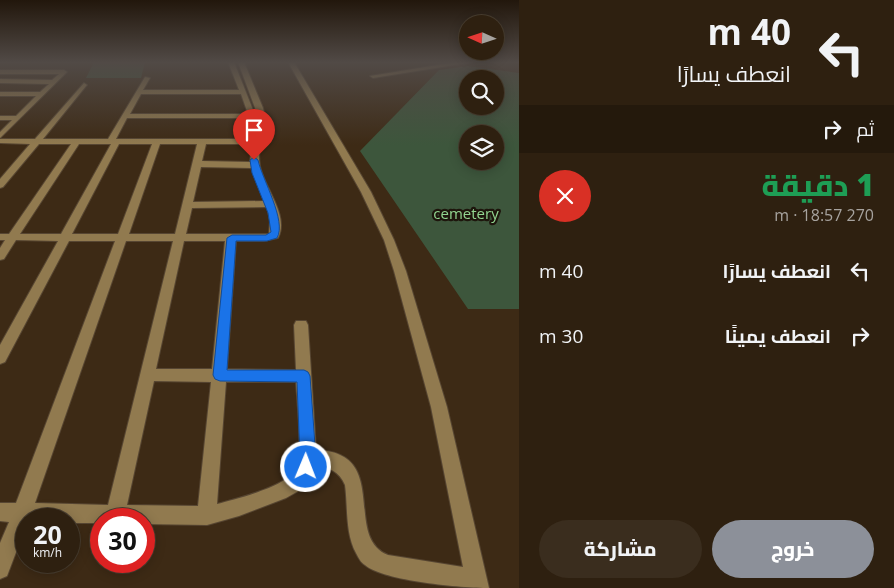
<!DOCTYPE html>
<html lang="ar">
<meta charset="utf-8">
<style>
:root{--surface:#2e2010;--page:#3a2d1e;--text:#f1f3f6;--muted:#a7a39f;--line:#493e30;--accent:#8c9099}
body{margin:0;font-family:"Open Sans",Cairo,sans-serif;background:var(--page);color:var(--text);direction:rtl;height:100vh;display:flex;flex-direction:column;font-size:19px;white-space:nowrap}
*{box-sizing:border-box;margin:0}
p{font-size:16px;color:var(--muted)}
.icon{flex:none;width:28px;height:28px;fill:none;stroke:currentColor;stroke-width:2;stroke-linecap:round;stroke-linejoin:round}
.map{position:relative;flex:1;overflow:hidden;direction:ltr}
.drawer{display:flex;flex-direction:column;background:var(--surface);width:375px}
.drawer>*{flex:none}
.top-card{background:#2e2010;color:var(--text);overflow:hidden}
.needle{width:32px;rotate:273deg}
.tools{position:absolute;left:459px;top:15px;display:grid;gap:10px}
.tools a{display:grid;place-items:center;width:45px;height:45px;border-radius:50%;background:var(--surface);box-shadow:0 2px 12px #0003,0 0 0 1px var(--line);font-size:25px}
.speed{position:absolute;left:15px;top:508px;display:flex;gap:10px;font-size:25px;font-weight:700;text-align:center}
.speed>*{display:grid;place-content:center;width:65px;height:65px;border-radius:50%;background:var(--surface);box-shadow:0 2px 12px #0003,0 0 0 1px var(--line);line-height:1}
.speed small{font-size:12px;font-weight:400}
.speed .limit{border:8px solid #d22;background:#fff;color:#111}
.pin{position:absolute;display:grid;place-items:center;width:42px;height:42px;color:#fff;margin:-51px -21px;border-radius:50% 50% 50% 0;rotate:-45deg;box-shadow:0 0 5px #0007}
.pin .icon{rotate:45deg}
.me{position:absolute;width:55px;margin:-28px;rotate:1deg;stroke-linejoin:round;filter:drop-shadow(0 0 4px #0008)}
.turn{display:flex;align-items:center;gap:18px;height:105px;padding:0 20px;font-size:22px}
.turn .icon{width:65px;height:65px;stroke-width:2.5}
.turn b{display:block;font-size:35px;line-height:42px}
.then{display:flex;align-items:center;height:48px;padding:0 20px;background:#0003;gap:10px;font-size:19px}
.round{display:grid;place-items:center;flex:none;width:52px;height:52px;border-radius:26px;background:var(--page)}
.summary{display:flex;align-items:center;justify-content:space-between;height:85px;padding:0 20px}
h1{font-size:30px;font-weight:800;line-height:38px;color:#1e9e55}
.button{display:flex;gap:10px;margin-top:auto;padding:10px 20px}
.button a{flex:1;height:58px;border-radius:30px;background:var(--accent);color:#fff;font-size:20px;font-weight:800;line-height:58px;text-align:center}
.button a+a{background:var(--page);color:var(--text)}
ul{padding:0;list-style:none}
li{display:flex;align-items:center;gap:15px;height:65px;padding:0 20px}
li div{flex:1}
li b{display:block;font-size:19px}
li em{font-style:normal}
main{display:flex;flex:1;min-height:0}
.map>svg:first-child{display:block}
.green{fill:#3d563c;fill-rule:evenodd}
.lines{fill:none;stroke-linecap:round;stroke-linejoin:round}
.minor-casing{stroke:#574632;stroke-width:2}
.minor{fill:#917a4f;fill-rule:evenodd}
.route{fill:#1a73e8;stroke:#114b97}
.labels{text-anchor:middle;stroke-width:4.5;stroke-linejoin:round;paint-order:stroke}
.park-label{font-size:15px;fill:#91d48f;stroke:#1d150c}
</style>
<main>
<section class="drawer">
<div class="top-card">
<div class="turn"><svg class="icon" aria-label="left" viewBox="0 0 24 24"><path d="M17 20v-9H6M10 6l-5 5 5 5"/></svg><div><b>40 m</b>انعطف يسارًا</div></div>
<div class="then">ثم<svg class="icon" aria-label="right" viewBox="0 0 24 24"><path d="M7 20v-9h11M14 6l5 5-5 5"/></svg></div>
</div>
<div class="summary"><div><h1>1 دقيقة</h1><p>270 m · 18:57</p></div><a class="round" style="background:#d93025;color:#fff"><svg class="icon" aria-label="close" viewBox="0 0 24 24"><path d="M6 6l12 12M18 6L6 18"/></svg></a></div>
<ul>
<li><svg class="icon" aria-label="left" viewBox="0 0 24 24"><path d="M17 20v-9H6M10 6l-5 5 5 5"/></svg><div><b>انعطف يسارًا</b></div><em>40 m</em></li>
<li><svg class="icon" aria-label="right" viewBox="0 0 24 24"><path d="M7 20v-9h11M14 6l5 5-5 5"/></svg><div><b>انعطف يمينًا</b></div><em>30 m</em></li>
</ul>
<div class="button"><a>خروج</a><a>مشاركة</a></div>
</section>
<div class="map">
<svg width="519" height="588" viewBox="0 0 519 588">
<rect width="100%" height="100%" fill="#3d2a15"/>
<g class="green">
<path d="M94,62H145L141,78H86Z"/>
<path d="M468,66L519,73V309H468L360,151L439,70ZM468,79H495V106H468ZM468,134H495V161H468Z"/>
</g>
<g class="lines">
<g class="minor-casing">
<g id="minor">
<path d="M228,62H234L255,115L260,137L262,136L255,108L238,62H244L263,108L270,136L265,142L260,143C259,152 258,161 261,170C267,191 289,217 278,238L264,241H236L227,369L296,370L294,325L296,321H306L308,325L316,450C392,452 342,537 388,555L463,567L431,407L394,271L384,240L361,192L288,62H294L371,192L394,240L406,271L447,407L489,588C463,588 383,581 365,565C361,563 358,557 356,553C345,533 348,507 345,485C339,471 329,467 315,467L309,481L302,489L286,498L239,516L207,525L144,524V519H101V523H69V519H26V526L7,576L0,579V543L9,522L0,521V503H16L115,241H69L5,362L0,364V345L58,241L16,240L4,259L0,260V248L5,240H0V234H9L71,144H39L3,187L0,188V179L30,144L0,143V139H35L84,83L87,85L86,86L43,139H108L145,77L150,78L143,90H239ZM141,94H241L248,114H130ZM127,118H249L252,139H116ZM79,144H111L61,234H20ZM119,144H152L118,234H72ZM160,144H197L175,234H129ZM206,144H252L250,162L202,161ZM201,167L251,168L264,201L193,202ZM267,207L270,220L269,234H186L192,208ZM126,241H173L108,505L35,503ZM184,241H225L212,369H156ZM154,381L211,382L198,506L127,505ZM226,382H296C297,400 303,454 297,468C289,486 236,499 217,504Z"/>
<path d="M456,62H473L373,78L370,76Z"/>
<path d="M0,70H64L67,72L0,138V132L12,120H0V116H16L36,96H0V92H40L49,84L0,83V79L52,80L59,74H0Z"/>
</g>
</g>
<use href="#minor" class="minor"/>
</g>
<linearGradient id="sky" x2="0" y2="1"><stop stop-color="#22170c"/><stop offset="0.43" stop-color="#514a46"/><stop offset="1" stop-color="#514a46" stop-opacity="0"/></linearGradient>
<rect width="519" height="145" fill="url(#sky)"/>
<path class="route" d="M254,157L258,160C262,179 287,221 277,238L267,241H236L227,370H304L308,372L310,376L316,459L312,473L306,475L301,473L298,467L300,459L297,382L220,381L215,379L213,375L227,238L232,235H266L271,232L268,213L252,173L250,160Z"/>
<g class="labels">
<g class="park-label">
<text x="466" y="219">cemetery</text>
</g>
</g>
</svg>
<div class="tools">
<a><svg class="needle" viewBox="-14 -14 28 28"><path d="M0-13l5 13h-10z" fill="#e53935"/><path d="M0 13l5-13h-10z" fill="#a7a39f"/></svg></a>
<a><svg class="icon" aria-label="search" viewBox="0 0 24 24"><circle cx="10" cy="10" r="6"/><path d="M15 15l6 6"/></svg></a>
<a><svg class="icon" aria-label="layers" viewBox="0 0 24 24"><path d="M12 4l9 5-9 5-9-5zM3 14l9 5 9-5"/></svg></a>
</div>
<div class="speed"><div>20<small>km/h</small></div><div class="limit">30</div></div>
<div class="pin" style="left:254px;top:160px;background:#d93025"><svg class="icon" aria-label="arrive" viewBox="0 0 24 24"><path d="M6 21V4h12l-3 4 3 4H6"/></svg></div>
<svg class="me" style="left:306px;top:467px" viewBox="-20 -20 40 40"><circle r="17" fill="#1a73e8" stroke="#fff" stroke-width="3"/><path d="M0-11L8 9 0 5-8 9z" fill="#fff"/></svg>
</div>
</main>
